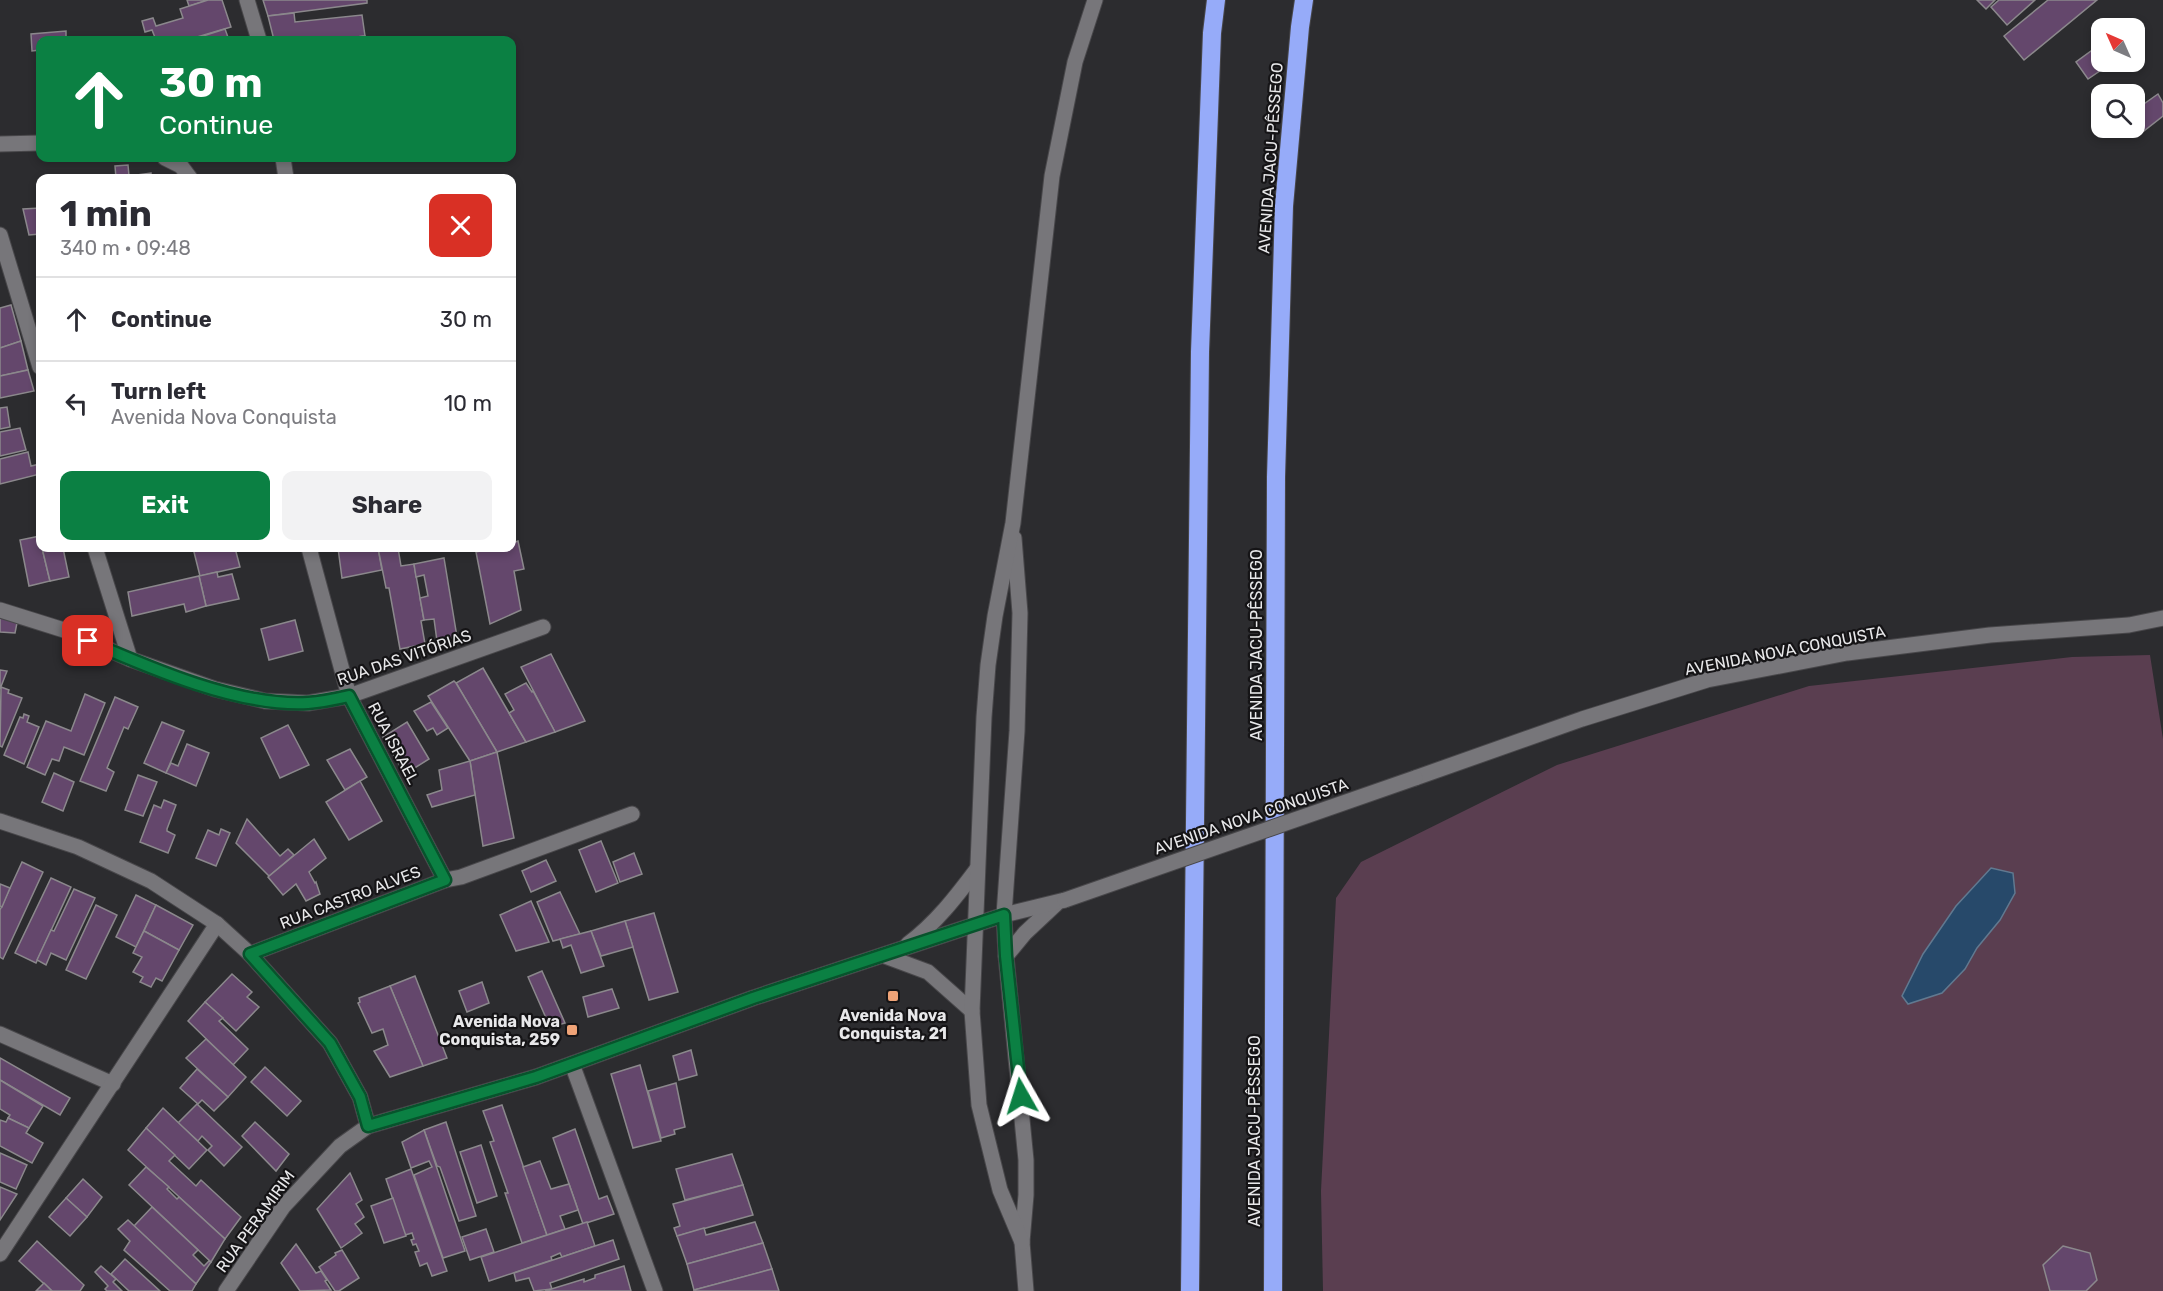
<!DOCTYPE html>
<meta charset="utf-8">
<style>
:root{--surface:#fff;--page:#f2f2f3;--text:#2b2b33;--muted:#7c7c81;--line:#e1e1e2;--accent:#0b8043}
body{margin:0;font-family:Rubik,sans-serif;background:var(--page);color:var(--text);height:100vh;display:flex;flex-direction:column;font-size:22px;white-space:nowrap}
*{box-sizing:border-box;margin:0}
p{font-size:20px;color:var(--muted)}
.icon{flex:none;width:33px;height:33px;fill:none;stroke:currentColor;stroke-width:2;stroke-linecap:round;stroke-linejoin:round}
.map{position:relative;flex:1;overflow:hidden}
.details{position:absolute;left:36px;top:174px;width:480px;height:378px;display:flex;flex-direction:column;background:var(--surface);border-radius:12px;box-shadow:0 3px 9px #0003}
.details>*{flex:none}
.hud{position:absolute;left:36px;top:36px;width:480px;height:126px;border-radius:12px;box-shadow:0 3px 9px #0003;background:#0b8043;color:#fff;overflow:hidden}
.needle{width:39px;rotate:315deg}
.tools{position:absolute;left:2091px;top:18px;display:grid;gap:12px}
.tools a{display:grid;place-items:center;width:54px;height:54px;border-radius:12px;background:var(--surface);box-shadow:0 3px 9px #0003;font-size:30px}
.pin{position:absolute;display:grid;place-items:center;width:51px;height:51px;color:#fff;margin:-26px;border-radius:12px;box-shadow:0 3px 9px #0006}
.me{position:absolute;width:66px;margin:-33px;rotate:354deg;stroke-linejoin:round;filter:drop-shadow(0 0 4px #0008)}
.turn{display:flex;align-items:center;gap:21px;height:126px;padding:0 24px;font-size:27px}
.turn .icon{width:78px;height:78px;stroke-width:2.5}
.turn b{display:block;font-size:42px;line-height:51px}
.round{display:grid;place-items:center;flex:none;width:63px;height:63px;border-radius:12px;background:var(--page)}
.headline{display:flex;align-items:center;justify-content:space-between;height:102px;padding:0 24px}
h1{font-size:36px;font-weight:700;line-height:45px}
.button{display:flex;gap:12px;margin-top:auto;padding:12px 24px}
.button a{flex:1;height:69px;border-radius:12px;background:var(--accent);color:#fff;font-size:24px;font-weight:700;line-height:69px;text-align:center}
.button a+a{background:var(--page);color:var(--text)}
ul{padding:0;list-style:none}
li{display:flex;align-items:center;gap:18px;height:84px;padding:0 24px;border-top:2px solid var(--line)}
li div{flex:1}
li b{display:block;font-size:22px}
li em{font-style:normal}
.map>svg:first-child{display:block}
.green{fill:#5a3e50;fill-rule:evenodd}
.water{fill:#27496a;stroke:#617990;stroke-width:1.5}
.building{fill:#64476c;stroke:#8b888c;stroke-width:1.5}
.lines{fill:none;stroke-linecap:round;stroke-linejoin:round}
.minor-casing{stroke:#48474a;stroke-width:17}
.highway-casing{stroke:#48474a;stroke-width:20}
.minor{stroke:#77767a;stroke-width:15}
.highway{stroke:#96abf9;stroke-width:18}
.minor-bridge-casing{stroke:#48474a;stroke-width:17;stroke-linecap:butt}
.minor-bridge{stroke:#77767a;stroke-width:15}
.route-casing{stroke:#07532c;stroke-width:15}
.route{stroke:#0b8043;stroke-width:10}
.poi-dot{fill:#efa377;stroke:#151416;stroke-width:2}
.labels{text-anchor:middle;stroke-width:4.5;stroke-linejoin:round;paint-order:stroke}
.street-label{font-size:16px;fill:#e8e8ea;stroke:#151416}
.poi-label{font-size:16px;font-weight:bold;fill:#e8e8ea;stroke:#151416}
</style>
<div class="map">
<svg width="2163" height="1291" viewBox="0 0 2163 1291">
<rect width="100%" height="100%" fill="#2c2c2f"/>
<path class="green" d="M2150,655L2163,739V1291H1323L1321,1191L1336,898L1361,862L1557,765L1809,686L2072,657ZM2013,873L2015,893L2000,920L1977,948L1965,969L1942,993L1902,996L1923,954L1956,906Z"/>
<path class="water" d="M1991,868L2013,873L2015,893L2000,920L1977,948L1965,969L1942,993L1908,1004L1902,996L1923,954L1956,906Z"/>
<g class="building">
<path d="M187,0H208L189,6Z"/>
<path d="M208,0H222L231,27L187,40H156L152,30L145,32L142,21L153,18L156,26L183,18L180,9Z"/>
<path d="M263,0H367V3L268,16Z"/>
<path d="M1977,0H1995L1986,9Z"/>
<path d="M1999,0H2035L2007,25L1991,7Z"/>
<path d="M2048,0H2097L2024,60L2004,36Z"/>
<path d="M294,13L295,22L362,15L365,36L329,40H274L268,16Z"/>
<path d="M225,29L229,40H204L203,36Z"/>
<path d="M66,31V40H40V50L32,51L31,34Z"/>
<path d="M365,36L366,40H329Z"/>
<path d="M2102,43V62H2113L2088,79L2076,62Z"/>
<path d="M2158,94L2163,103V116L2140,134L2132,128H2134V111Z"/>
<path d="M128,165L129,176L151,173V178H116L115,166Z"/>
<path d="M40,208V234L29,235L23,209Z"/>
<path d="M11,305L21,341L0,348V308Z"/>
<path d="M21,341L28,370L0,376V348Z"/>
<path d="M28,370L34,391L0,398V376Z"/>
<path d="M7,407L10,427L0,429V408Z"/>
<path d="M20,428L26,450L0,456V432Z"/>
<path d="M28,452L31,466L40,464V474L0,484V459Z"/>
<path d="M40,536V548H42L50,581L29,586L20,540Z"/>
<path d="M518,541L524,569L514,571L521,610L490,624L476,552L493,548H512V543Z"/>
<path d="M42,548H63L69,577L50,581Z"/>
<path d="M193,548H235L240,567L200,576Z"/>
<path d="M338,548H378L382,570L342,578Z"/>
<path d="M378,548H398L401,566L414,564L424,620L421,621L425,644L400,649L389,588H386Z"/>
<path d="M444,558L457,637L437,641L434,619L424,620L420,598L428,596L424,575L416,577L414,564Z"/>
<path d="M217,572L218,577L232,574L239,599L206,606L199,576Z"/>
<path d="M199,576L206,606L186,612L184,604L132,616L128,592Z"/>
<path d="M0,616L17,623L15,633L0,632Z"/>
<path d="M295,620L303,651L269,660L261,629Z"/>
<path d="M551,654L585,721L555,732L521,667Z"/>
<path d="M483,668L509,713L526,742L497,752L456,683Z"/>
<path d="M0,670L7,671L0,689Z"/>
<path d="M454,681L456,683L497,752L470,761L428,696Z"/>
<path d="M526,683L532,692L533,691L555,732L526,742L509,713L514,710L505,694Z"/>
<path d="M1,687L9,690L8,693L22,698L2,747L0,746Z"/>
<path d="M85,694L105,703L84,755L64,747L59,761L52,759L45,775L27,767L46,721L71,731Z"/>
<path d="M115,697L138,707L128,729L124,727L107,768L114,772L106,791L80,781Z"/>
<path d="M431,702L448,728L437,735L433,728L427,731L414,711Z"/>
<path d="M24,714L29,716L27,722L39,727L24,764L4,755L20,717L23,718Z"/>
<path d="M162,722L184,731L166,773L144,763Z"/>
<path d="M407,722L429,759L405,774L383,737Z"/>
<path d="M288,725L309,765L280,778L261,738Z"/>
<path d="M187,744L209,753L196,786L166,773L171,763L178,766Z"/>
<path d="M350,749L367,777L345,790L327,760Z"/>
<path d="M497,752L514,838L483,846L470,761Z"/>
<path d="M470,761L475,795L432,807L427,795L442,790L439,770Z"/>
<path d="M54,773L74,782L63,811L42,802Z"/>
<path d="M138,775L157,782L143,816L125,810Z"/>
<path d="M360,781L382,821L349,840L326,802Z"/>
<path d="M164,800L176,805L167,829V831L175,835L168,853L140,842L154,805L161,808Z"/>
<path d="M247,819L280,856L288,849L294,855L269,876L236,843Z"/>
<path d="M221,829L230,833L216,866L196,858L208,830L219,835Z"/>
<path d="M314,839L326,858L309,872L315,883L316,882L320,894L306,901L296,884L283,895L268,877Z"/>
<path d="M601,841L618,883L596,892L579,850Z"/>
<path d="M634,853L642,874L620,882L613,862Z"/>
<path d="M546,860L556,881L531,892L522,871Z"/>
<path d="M22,862L43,872L3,959L0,957V910Z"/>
<path d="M51,878L71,887L36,963L15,953Z"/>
<path d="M0,884L10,888L2,907L0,906Z"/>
<path d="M74,889L95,898L66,960L51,953L46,965L37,960L51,930L54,931Z"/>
<path d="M560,892L580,934L553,941L537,902Z"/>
<path d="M136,895L156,905L136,947L116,937Z"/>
<path d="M531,901L549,942L516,951L500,915Z"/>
<path d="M96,905L117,915L86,979L66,970Z"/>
<path d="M156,905L193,925L179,950L144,931Z"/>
<path d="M654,913L678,992L649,1000L625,921Z"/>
<path d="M625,921L633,947L601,956L591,931Z"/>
<path d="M144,931L179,950L162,981L156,978L151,987L140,982L143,977L133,972L142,957L133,953Z"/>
<path d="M591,931L604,966L581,973L571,945L563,948L560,939Z"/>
<path d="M542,971L565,1023L550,1027L528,977Z"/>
<path d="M232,974L252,992L247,997L259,1007L236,1031L205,1002Z"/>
<path d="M415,976L447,1058L423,1066L390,986Z"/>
<path d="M482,982L489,1003L467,1012L459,991Z"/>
<path d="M390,986L423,1066L390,1077L374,1051L388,1045L383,1029L372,1033L358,1003L360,1002L359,998Z"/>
<path d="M612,989L619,1008L588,1017L583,997Z"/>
<path d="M205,1002L223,1018L219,1021L248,1049L233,1065L188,1021Z"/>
<path d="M206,1039L246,1077L228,1097L186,1058Z"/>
<path d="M691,1050L697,1075L679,1080L673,1056Z"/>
<path d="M0,1058L70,1098L60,1115L0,1080Z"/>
<path d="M640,1065L661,1141L633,1148L611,1074Z"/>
<path d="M265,1067L301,1101L287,1116L251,1082Z"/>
<path d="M197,1069L228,1097L214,1111L202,1100L198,1104L180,1088Z"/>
<path d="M0,1080L43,1106L29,1128L8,1118L10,1115L0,1109Z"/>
<path d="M676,1083L685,1127L674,1130L675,1134L661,1138L648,1091Z"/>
<path d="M197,1104L242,1147L224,1166L208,1150L212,1146L202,1136L198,1141L178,1123Z"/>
<path d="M502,1105L547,1235L522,1243L505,1193H508L490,1142L494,1141L483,1111Z"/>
<path d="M163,1108L207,1150L189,1169L146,1128Z"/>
<path d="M8,1118L29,1128L26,1133L43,1143L32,1163L0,1146V1120L6,1122Z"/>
<path d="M255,1122L289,1154L276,1171L242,1136Z"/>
<path d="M446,1122L476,1216L459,1221L440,1167L437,1166L424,1130Z"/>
<path d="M146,1128L175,1155L169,1161L196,1186L201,1180L241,1217L225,1239L128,1150Z"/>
<path d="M575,1129L599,1199L607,1196L614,1214L583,1224L553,1138Z"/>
<path d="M424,1130L465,1251L443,1258L414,1175L432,1167L429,1161L411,1168L402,1142Z"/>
<path d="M481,1145L497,1196L477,1203L460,1152Z"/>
<path d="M0,1153L27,1165L16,1189L0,1182Z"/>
<path d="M732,1154L743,1185L685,1200L676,1169Z"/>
<path d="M540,1161L551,1189L569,1184L578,1210L560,1216L565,1229L547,1235L523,1167Z"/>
<path d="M146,1167L169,1187L167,1189L177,1199L179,1197L225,1239L211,1262L129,1185Z"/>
<path d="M411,1169L447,1271L432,1276L427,1263L420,1266L415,1252L419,1251L416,1244L413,1245L411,1240L414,1239L412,1233L405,1235L386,1179Z"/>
<path d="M350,1173L362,1200L356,1204L364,1217L355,1224L362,1233L341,1248L317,1209Z"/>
<path d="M83,1179L102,1197L87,1217L66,1198Z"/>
<path d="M743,1185L753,1215L677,1236L674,1228L680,1226L673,1204Z"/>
<path d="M0,1187L17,1194L0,1220Z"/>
<path d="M66,1198L87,1217L70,1236L49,1217Z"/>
<path d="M393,1198L406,1236L384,1243L371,1206Z"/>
<path d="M152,1207L198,1250L193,1255L204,1266L209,1261L211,1262L196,1284L134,1226Z"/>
<path d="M128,1220L196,1284L192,1291H170L124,1250L130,1241L118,1229Z"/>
<path d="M587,1222L595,1246L562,1257L560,1253L551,1257L552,1260L489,1281L481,1257Z"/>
<path d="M755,1222L763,1243L687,1264L677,1236L704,1228L706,1235Z"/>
<path d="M486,1229L494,1252L470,1260L462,1237Z"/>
<path d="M613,1240L619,1259L550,1283L552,1289L534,1291L529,1278L516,1281L514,1273Z"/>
<path d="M37,1241L84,1285L80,1291H52L19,1261Z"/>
<path d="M763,1243L772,1269L694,1290L687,1264Z"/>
<path d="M296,1244L316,1273L321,1271L327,1280L325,1281L331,1290L300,1291L281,1263Z"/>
<path d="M2063,1246L2090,1253L2097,1280L2086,1291H2050L2043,1265Z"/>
<path d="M342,1250L359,1278L339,1291H335L319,1267L336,1255L335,1253Z"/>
<path d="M125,1259L160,1291H129L111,1274Z"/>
<path d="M101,1266L116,1279L113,1282L122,1291H107L105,1289L108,1286L95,1272Z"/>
<path d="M624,1266L631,1291H545L584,1279V1282L595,1278V1275Z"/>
<path d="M772,1269L779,1291H694V1290Z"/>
<path d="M44,1283L52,1291H36Z"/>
</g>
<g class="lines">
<g class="minor-casing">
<g id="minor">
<path d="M247,0L259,40"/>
<path d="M0,144L40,143"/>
<path d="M165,158L181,166L190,178"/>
<path d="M283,158L286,178"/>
<path d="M0,235L40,367"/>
<path d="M1014,538L1020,613L1017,731L1004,915L1006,956L1026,1160V1195L1022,1242L1026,1291"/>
<path d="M95,548L130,659"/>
<path d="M309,548L349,696L445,880"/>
<path d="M0,610L67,631L130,659L215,689L265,701L308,703L349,696L543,627"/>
<path d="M1415,778L1582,719L1707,680L1847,653L1990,635L2129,625L2163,618"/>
<path d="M0,821L78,847L151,881L217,924L250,954L330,1043L360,1097L368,1126"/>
<path d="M908,944C936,923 956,897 977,869"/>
<path d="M250,954L445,880L461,877L632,814"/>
<path d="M885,956L928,972L972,1011"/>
<path d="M1006,956L1025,933L1056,904"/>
<path d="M0,1034L113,1084"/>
<path d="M572,1064L655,1291"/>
<path d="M1022,1242L1000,1190L979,1105L972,1011L984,717L988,665L995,616L1013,523L1052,176L1075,62L1095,0"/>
<path d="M0,1254L217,924"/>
<path d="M226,1291L283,1207L340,1146L368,1126L536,1077L753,998L1004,915L1065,900"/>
</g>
</g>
<g class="highway-casing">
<g id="highway">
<path d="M1190,1291L1200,352L1212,33L1216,0"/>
<path d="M1273,1291L1276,477L1284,206L1300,27L1304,0"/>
</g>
</g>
<use href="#minor" class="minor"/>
<use href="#highway" class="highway"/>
<g class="minor-bridge-casing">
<path id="minor-bridge" d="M1065,900L1415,778"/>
</g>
<use href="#minor-bridge" class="minor-bridge"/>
</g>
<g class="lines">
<g class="route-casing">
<path id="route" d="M88,641C150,668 239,707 308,703C322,702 336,699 349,696L445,880L250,954L330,1043L360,1097L368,1126L536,1077L753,998L1004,915L1006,956L1021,1096"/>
</g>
<use href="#route" class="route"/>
</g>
<g class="poi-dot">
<rect x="887" y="990" width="12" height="12" rx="3"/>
<rect x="566" y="1024" width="12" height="12" rx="3"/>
</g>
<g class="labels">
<g class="street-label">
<text transform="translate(1270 158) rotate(-86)" y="6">AVENIDA JACU-PÊSSEGO</text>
<text transform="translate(1256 645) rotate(-90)" y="6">AVENIDA JACU-PÊSSEGO</text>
<text transform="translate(1785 650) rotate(-11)" y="6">AVENIDA NOVA CONQUISTA</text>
<text transform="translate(404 657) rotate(-19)" y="6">RUA DAS VITÓRIAS</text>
<text transform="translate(394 743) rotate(62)" y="6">RUA ISRAEL</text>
<text transform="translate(1251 816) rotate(-19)" y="6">AVENIDA NOVA CONQUISTA</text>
<text transform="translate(350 897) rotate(-21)" y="6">RUA CASTRO ALVES</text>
<text transform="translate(1254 1131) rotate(-90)" y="6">AVENIDA JACU-PÊSSEGO</text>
<text transform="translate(255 1221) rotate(-54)" y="6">RUA PERAMIRIM</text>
</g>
<g class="poi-label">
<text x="893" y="1021">Avenida Nova<tspan x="893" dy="18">Conquista, 21</tspan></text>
<text x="560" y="1027" text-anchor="end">Avenida Nova<tspan x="560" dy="18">Conquista, 259</tspan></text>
</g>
</g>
</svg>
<div class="tools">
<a><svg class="needle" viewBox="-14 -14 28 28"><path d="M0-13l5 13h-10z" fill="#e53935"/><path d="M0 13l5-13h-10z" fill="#7c7c81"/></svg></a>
<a><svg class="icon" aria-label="search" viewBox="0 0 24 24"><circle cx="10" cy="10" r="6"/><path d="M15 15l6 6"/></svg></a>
</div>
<div class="pin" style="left:88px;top:641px;background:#d93025"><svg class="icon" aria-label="arrive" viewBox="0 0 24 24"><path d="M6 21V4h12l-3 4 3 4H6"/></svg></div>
<svg class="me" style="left:1021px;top:1096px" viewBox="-20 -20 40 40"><path d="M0-17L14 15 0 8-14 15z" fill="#0b8043" stroke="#fff" stroke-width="4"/></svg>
<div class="hud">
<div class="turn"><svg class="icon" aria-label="ahead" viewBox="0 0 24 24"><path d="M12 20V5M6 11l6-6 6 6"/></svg><div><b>30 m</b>Continue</div></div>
</div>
<section class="details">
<div class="headline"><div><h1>1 min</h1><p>340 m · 09:48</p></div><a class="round" style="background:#d93025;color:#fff"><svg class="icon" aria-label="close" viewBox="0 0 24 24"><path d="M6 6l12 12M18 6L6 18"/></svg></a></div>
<ul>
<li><svg class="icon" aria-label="ahead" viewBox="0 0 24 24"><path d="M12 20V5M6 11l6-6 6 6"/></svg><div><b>Continue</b></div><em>30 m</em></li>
<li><svg class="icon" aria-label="left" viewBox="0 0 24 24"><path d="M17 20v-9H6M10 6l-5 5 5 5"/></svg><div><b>Turn left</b><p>Avenida Nova Conquista</p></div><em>10 m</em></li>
</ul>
<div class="button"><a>Exit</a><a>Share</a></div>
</section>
</div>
